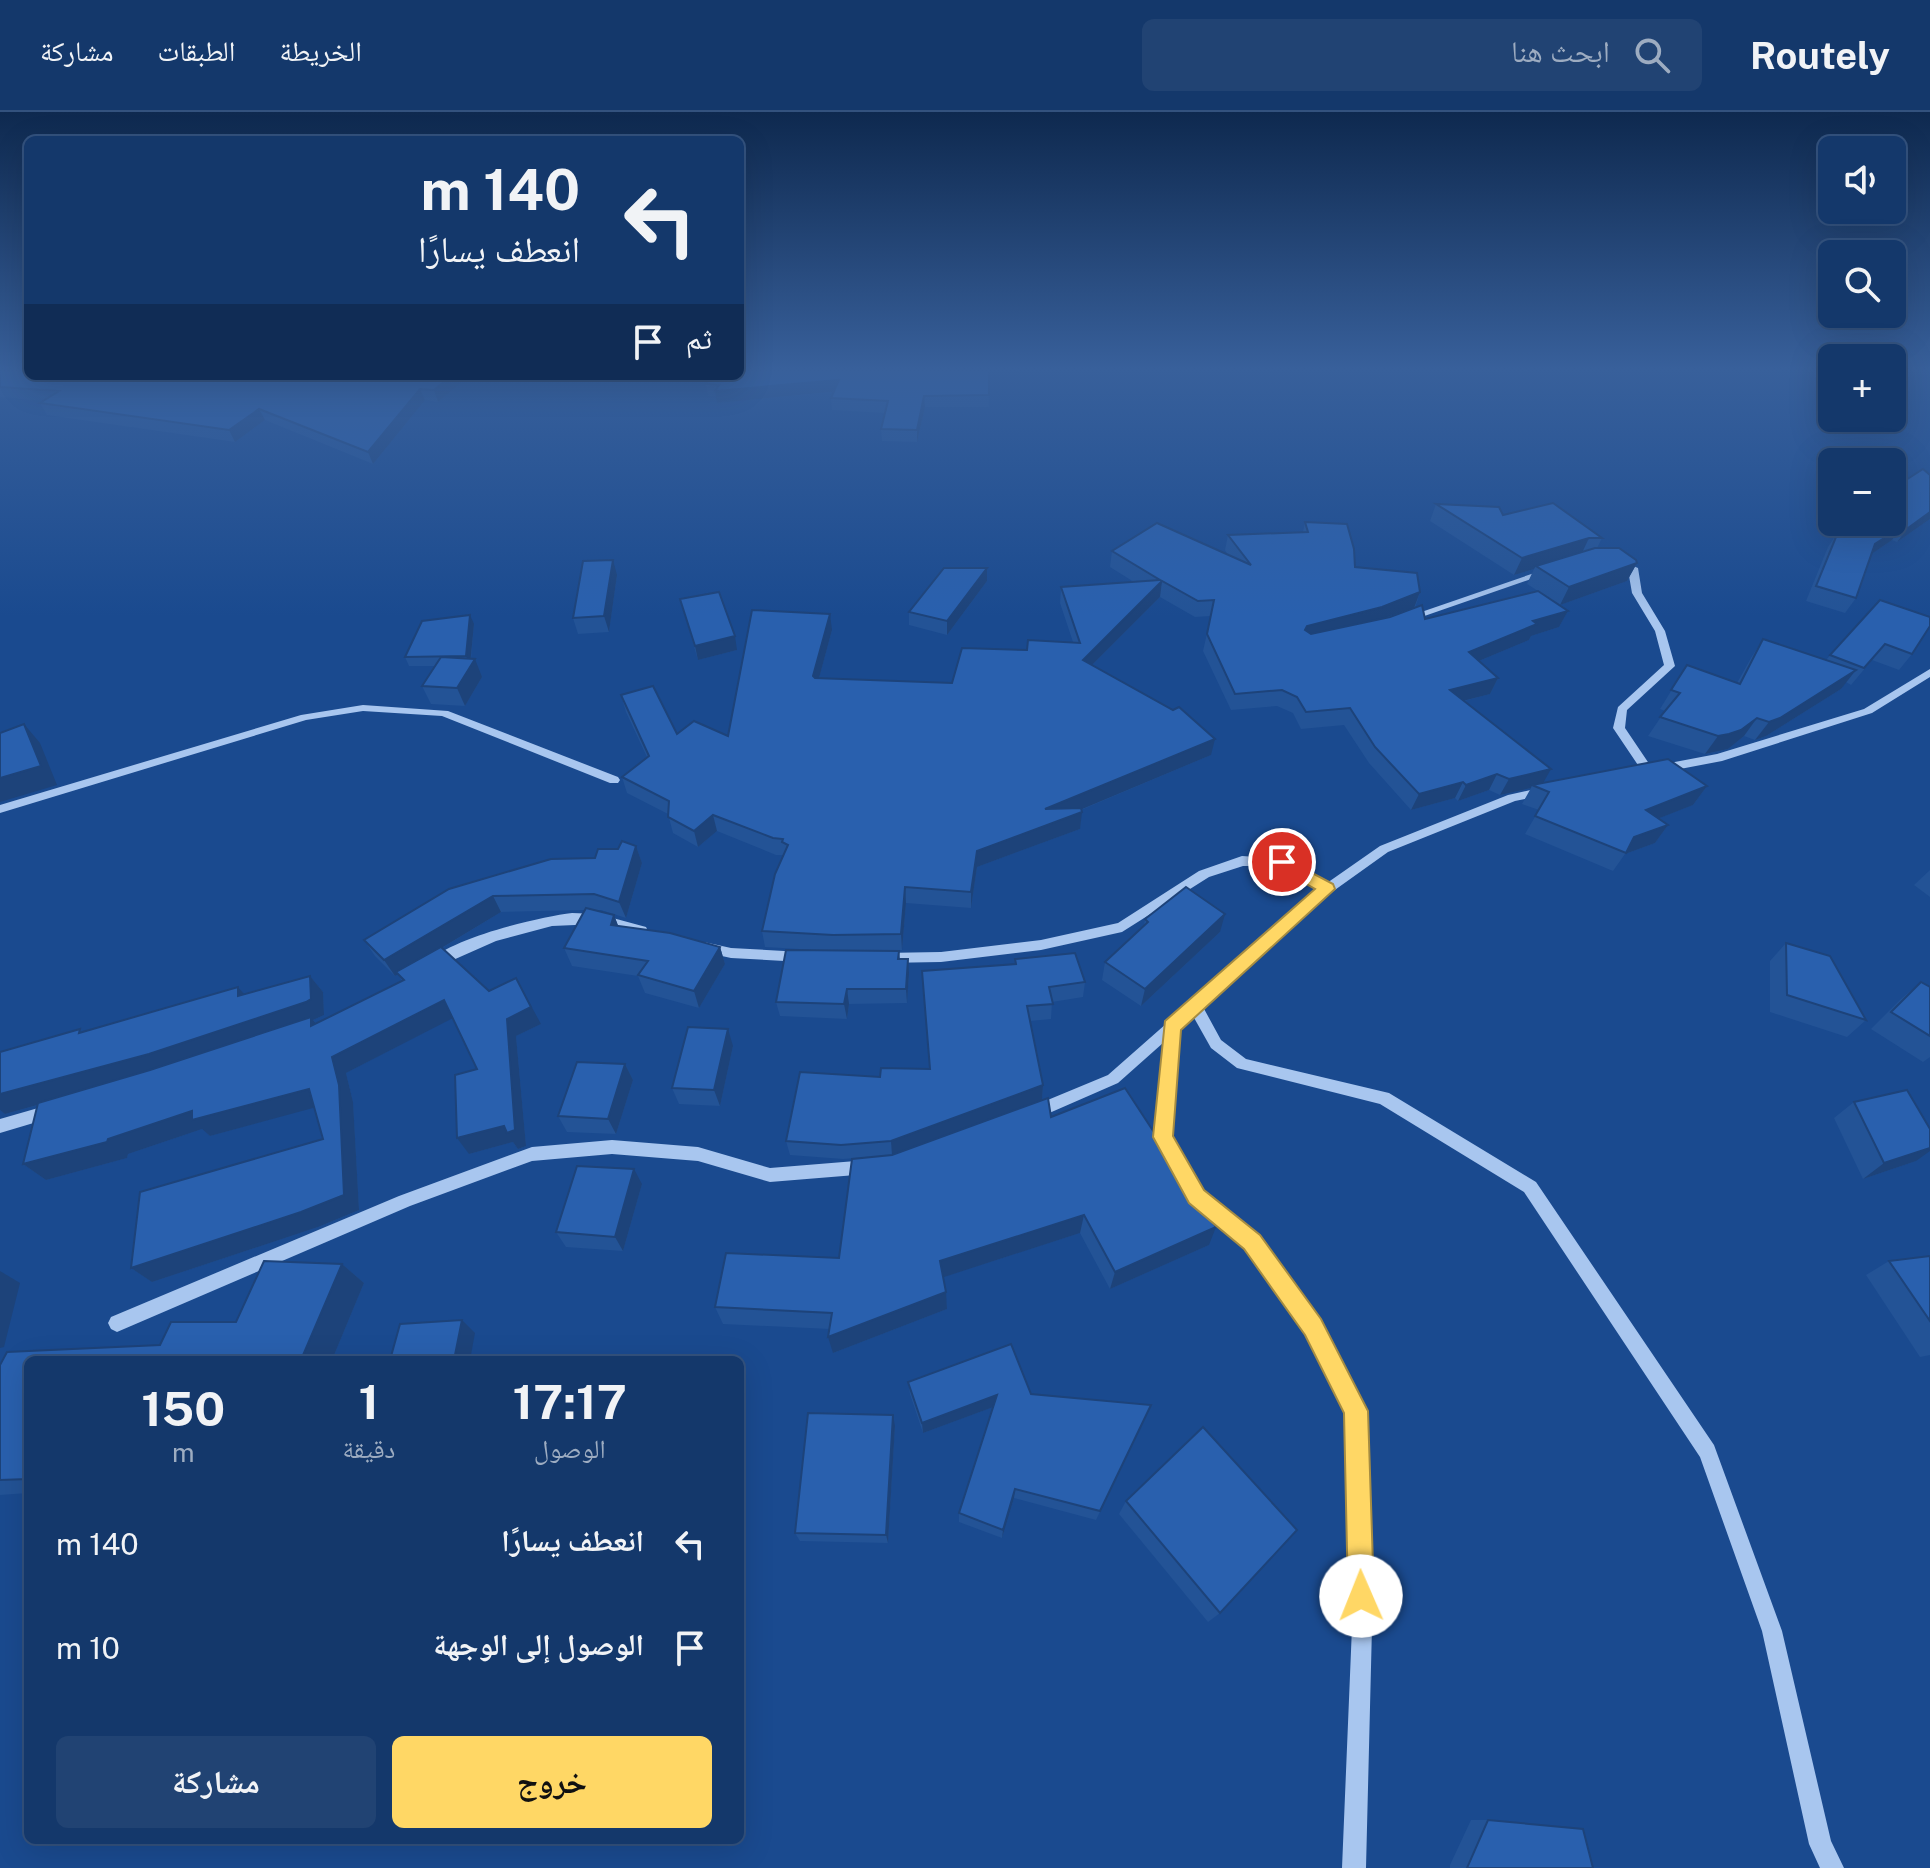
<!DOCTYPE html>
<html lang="ar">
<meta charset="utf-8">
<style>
:root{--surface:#14386b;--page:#214373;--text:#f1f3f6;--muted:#9dacc1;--line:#33527e;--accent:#ffd765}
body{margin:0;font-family:"Public Sans","Noto Naskh Arabic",sans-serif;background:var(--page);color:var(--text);direction:rtl;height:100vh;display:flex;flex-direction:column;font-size:30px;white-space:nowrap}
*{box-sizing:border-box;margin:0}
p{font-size:26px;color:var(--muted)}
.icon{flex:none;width:44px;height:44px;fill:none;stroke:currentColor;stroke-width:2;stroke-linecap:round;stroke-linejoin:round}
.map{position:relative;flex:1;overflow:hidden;direction:ltr}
.panel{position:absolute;left:24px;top:1244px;width:720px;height:488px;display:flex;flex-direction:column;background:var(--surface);border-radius:12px;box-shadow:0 8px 32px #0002,0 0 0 2px var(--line);direction:rtl}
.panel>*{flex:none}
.hud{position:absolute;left:24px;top:24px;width:720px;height:244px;border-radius:12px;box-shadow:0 8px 32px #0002,0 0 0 2px var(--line);direction:rtl;background:#14386b;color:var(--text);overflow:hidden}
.tools{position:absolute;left:1818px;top:24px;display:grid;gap:16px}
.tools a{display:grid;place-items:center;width:88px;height:88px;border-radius:12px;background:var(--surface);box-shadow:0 8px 32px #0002,0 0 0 2px var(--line);font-size:40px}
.pin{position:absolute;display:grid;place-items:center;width:68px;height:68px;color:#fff;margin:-34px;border:4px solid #fff;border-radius:50%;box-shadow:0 2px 8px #0007}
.me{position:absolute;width:88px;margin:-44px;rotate:359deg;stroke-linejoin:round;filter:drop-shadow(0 0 6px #0008)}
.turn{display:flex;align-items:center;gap:28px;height:168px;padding:0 32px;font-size:36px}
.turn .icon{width:104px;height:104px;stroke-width:2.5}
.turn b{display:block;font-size:56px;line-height:68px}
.then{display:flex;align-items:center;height:76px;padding:0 32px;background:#0003;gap:16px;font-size:30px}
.eta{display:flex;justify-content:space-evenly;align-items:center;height:136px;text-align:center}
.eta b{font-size:48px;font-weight:700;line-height:56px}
.cta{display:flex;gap:16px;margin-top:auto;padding:16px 32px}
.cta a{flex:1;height:92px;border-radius:12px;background:var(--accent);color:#111;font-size:32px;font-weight:700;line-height:92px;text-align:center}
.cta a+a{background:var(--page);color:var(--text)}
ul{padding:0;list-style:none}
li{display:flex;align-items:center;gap:24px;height:104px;padding:0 32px}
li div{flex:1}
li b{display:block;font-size:30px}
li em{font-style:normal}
header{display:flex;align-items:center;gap:48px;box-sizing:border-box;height:112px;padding:0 40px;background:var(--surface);border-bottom:2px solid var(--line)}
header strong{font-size:38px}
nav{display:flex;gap:44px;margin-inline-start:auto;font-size:28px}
.search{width:560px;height:72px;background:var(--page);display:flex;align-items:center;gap:20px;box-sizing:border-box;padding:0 28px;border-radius:12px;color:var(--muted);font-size:30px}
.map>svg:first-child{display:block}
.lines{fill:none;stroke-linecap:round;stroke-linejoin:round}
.minor{fill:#a8c6ef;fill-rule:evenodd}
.wall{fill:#235396}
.shaded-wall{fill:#1d437a}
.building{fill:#2960ae;stroke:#1d437a;stroke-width:2}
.route{fill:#ffd765;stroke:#a68c42;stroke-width:2}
</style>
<header>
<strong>Routely</strong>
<div class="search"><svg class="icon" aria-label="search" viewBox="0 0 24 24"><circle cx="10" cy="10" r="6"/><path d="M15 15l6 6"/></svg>ابحث هنا</div>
<nav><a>الخريطة</a><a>الطبقات</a><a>مشاركة</a></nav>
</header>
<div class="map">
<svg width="1930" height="1756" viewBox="0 0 1930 1756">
<rect width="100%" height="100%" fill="#1a4a8f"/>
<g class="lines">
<g class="minor">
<path d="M1613,448H1619L1638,456L1642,481L1665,519L1675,554L1627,598L1625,616L1654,659L1648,663L1644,662L1613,616L1618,595L1664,553L1655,519L1632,481L1628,458L1613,452Z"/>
<path d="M1546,457L1554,459L1410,509L1401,507Z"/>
<path d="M1930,557V565L1872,601L1722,649L1659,661L1653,657L1659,653L1717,642L1864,597Z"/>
<path d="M363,593L448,599L618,665L620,668L618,671H610L442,604L363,599L306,608L0,701V693L301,603Z"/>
<path d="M1544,675L1548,676V682L1515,689L1388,740L1332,780L1203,895L1221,928L1246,947L1389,981L1536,1070L1714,1333L1782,1519L1831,1729L1844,1756H1820L1809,1732L1762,1519L1700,1345L1524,1080L1380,992L1237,956L1211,936L1193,904L1179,917L1171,1024L1203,1080L1258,1124L1319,1209L1365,1299L1372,1515L1366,1756H1342L1352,1515L1347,1300L1307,1221L1246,1136L1191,1090L1158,1030L1155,1025L1163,931L1118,971L1031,1009L1026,1007L1023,1002L1026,997L1108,963L1318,778L1280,754H1243L1209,765L1122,820L1041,838L941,850L883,851L876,846L883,841L941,840L1041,828L1118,811L1199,759L1242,744L1286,747L1327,771L1380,734L1508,683Z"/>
<path d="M572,801L598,802L646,815L648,819L641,824L598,812L552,814L496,829L435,856L428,851C449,826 539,805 572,801Z"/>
<path d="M704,830L731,836L802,840L809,845L802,850L731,846L699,839L697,835Z"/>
<path d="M52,992L57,994L60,999L57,1004L0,1021V1007Z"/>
<path d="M612,1028L698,1035L770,1056L868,1048L874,1050L876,1055L874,1060L868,1062L770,1070L698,1049L612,1042L532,1049L410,1094L117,1220L111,1217L108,1211L111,1205L399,1084L532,1035Z"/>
</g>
</g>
<g class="wall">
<path d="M0,258L28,264H469L438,290L425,288L373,352L265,308L235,330L47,303L40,291L44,289L0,285Z"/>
<path d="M988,271L989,295H925L917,330L882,329L881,317L885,301L832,298L831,286L833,280L717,291L716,284H708L706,272Z"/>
<path d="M1930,363V407L1897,430L1892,428L1871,442L1856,486L1845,501L1806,489L1828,435L1838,420L1852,410H1892Z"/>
<path d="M1436,392L1503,403L1602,426L1597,436L1637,451L1627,469L1560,493L1543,482L1568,499L1559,515L1531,524L1529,528L1479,549L1498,566L1490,582L1464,589L1543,671L1707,674L1693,693L1659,706L1668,713L1655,731L1625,742L1613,759L1525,722L1539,698L1522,692L1531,676L1500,683L1489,678L1458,689L1455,686L1411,698L1369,651L1344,613L1301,617L1293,601L1277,594L1231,598L1203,539L1211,504L1195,505L1160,485L1092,553L1211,643L1081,698L1080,717L977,755L971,796L906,791L902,838H862L899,839L900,847H908L909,862L907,891L849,892L847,907L780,904L776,890L816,838L765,835L762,819L783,743H776L717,719L698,735L673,721L668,702L627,681L622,665L647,645L626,600L621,583L677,622L728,624L832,518L819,566L952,571L1027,538L1073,530L1060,491L1061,475L1134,470L1110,455L1112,439L1228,443L1225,438L1228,423L1303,420L1305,410L1355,455L1420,480L1415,496L1425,507L1538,479L1527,472L1534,457L1514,463L1430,409Z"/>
<path d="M987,456V469L947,523L909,513V500Z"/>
<path d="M617,463L609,520L578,522L573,506Z"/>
<path d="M680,487L737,538L698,548Z"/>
<path d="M1880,488L1912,542L1899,558L1872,548L1851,573L1846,570L1841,577L1766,624L1755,628L1744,624L1728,637L1716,640L1705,642L1648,624L1665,599L1660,597L1687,553L1737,571L1751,546L1763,527L1826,548Z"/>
<path d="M474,512L471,547L482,565L465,594L431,592L422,574L435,554H409L405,545Z"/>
<path d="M636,734L642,751L626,806L601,798H594L614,803L618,814L720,835L725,852L699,896L645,881L638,864L572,854L564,836L585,798L501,800L442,836L489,879L541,912L516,924L526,1034L518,1037L513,1030L469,1042L477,957L452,906L346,961L353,990L359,1098L318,1115L152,1170L131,1156L323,1027L314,995L210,1024L202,1017L128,1042L127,1046L46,1068L23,1052L38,993L5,1002L0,998V940L83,920L238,875L244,882L310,864L323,880L324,903L313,908L316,911L402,869L398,862L395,864L375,844L364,828L618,737Z"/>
<path d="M1930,758V785L1914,773Z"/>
<path d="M1145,807L1220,820L1141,894L1102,868L1105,850L1144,814Z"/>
<path d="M1786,831L1866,908L1847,925L1770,900V849Z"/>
<path d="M1015,847L1085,870L1083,885L1052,890L1051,907L1030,909L1043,973L1042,988L1051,1005L1209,1133L1110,1177L1080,1121L943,1165L947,1197L833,1241L830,1217L723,1212L715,1195L839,1146L892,1043L843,1047L790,1043L786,1029L880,965L930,957L1015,852Z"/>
<path d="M1921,870L1930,875V945L1923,950L1871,917L1901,887Z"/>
<path d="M733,934L720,994L679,992L672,976Z"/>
<path d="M625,952L633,968L616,1022L567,1020L558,1004Z"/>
<path d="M1854,990L1916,1049L1863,1067L1834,1006Z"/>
<path d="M642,1072L623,1139L566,1135L556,1120Z"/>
<path d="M1930,1144V1243L1920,1245L1866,1163L1889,1149Z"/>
<path d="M264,1149L342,1152L364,1171L332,1248H28V1381L0,1383V1253L7,1240L160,1233L171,1210H236Z"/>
<path d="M908,1270L1031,1282L1151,1293L1096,1408L1014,1386L1002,1426L959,1410V1401L993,1295L923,1321L910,1282Z"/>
<path d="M895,1314L888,1431L800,1429L795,1421Z"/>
<path d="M1126,1389L1220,1501L1208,1510L1119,1402Z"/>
<path d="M1471,1708H1488L1593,1756H1450V1753Z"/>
</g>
<g class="shaded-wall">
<path d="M451,264H469L438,290L434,278Z"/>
<path d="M839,268L840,279L717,291L715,279Z"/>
<path d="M420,277L425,288L373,352L368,340Z"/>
<path d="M924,284L925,295L917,330V318Z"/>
<path d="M259,297L265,308L235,330L229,318Z"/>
<path d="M1930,400V407L1897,430L1908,416Z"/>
<path d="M1903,414L1892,428L1864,447L1875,432Z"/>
<path d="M1589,426L1581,443L1536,454L1534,457L1514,463L1522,446Z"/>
<path d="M613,448L617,463L609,520L604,504Z"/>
<path d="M1637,451L1627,469L1560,493L1569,475Z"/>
<path d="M987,456V469L947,523V509Z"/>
<path d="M1162,469L1160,485L1081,564L1083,548Z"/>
<path d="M1420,480L1414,496L1300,534L1307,514Z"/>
<path d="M1568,499L1559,515L1531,524L1529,528L1462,556L1469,540L1533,509Z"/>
<path d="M830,502L832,518L815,581L813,564Z"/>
<path d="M470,503L474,512L470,553L466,544Z"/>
<path d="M735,524L737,538L698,548L695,534Z"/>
<path d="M475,547L482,565L465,594L457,576Z"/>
<path d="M1856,558L1841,577L1766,624L1755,628L1769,610Z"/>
<path d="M1498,566L1490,582L1443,594L1450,578Z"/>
<path d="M1757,606L1744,624L1728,637L1705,642L1718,624Z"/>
<path d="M24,612L40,631L57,673L0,690V666Z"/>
<path d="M1215,627L1211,643L1044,713L1045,697Z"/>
<path d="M1551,657L1542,673H1532L1531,676L1500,683L1509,667Z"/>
<path d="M1497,662L1489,678L1458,689L1466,673Z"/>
<path d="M1463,670L1455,686L1411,698L1419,682Z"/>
<path d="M1707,674L1693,693L1634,716L1646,698Z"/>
<path d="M1082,700L1080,717L977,755L971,796V780L977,739Z"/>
<path d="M713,703L717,719L698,735L694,719Z"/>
<path d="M1668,713L1655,731L1625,742L1634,725Z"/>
<path d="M636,734L642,751L626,806L619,790Z"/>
<path d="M905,775L906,791L902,838L901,822Z"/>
<path d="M493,784L501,800L395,864L384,848Z"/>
<path d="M1225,802L1220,820L1141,894L1145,877Z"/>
<path d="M614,803L621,821L611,813Z"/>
<path d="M720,835L725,852L699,896L694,879Z"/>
<path d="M908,847L909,862L907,891L906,877Z"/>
<path d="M310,864L323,880L324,903L313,908L325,922L166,957L5,1002L0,998V982Z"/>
<path d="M516,866L541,912L516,924L526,1034L518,1037L513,1030L469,1042L457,1026L504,1014L507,907Z"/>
<path d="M238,875L252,891L238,884Z"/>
<path d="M847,877L849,892L847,907L844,892Z"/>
<path d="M444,888L455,905L346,961L353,990L359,1098L318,1115L152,1170L131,1156L344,1083L332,945Z"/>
<path d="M728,917L733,934L720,994L714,978Z"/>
<path d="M625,952L633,968L616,1022L608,1007Z"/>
<path d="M1043,973L1042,988L892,1043L891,1029Z"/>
<path d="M309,977L324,993L210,1024L202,1017L128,1042L127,1046L46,1068L23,1052L108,1027L192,999Z"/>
<path d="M1930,1036V1039L1916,1049L1863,1067L1884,1051Z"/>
<path d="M634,1057L642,1072L623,1139L615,1125Z"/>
<path d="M1084,1103L1080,1121L941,1166L940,1149Z"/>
<path d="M1216,1115L1209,1133L1110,1177L1115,1160Z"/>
<path d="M342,1152L364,1171L332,1248H301Z"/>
<path d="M0,1159L20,1171L4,1235L0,1236Z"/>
<path d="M946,1180L947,1197L833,1241L828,1225Z"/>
<path d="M462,1208L475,1221L470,1248H454Z"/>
<path d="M997,1283L996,1294L923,1321L922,1311Z"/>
<path d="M893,1303L895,1314L888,1431L886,1423Z"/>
<path d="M1015,1377L1014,1386L1002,1426L1003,1418Z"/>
</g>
<g class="building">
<path d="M0,258H28V264H451L434,278L420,277L368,340L259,297L229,318L40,291L59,279L0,275Z"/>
<path d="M740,258H989V283L924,284L917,318L881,317L888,289L831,286L839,268L715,279L719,273L706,272L711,264H740Z"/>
<path d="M1923,357L1930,363V400L1908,416L1903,414L1875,432L1856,486L1816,474L1838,420L1854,410H1892V377Z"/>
<path d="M1553,391L1602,426H1589L1522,446L1436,392L1499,395L1503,403Z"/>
<path d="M1305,410L1347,412L1354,437L1355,455L1417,461L1420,480L1382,495L1307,514L1305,518L1311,522L1390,505L1422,493L1425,507L1538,479L1568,499L1533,509L1537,512L1469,540L1498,566L1450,578L1551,657L1509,667L1497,662L1466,673L1463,670L1419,682L1375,635L1350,596L1306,600L1297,585L1282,578L1235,582L1207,522L1214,488L1198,489L1162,469L1083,548L1173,598L1179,595L1215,627L1045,697L1081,696L1082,700L977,739L971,780L905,775L901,822L833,823L762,819L775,762L788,733L782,730L783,727L773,726L713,703L694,719L668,705L669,689L622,665L649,644L621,583L653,574L677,622L694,609L728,624L752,498L830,502L813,564L815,566L952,571L962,536L1027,538L1028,528L1080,531L1061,475L1160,468L1112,439L1157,411L1251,453L1228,423L1308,420Z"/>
<path d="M1595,436H1619L1636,448L1637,451L1569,475L1536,454Z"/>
<path d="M613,448L604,504L573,506L583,449Z"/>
<path d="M944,456H987L947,509L909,500Z"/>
<path d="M719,480L735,524L695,534L680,487Z"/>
<path d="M1880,488L1930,505V514L1912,542L1885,532L1864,556L1830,543Z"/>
<path d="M470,503L466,544L405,545L422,509Z"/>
<path d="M1763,527L1856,558L1780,606L1769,610L1757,606L1741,618L1729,622L1718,624L1660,605L1680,581L1671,578L1687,553L1740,572Z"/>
<path d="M441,545L475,547L457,576L422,574Z"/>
<path d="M24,612L41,654L0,666V621Z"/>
<path d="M1668,647L1707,674L1646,698L1668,713L1634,725L1626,741L1535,704L1549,680L1532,673Z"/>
<path d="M622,729L636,734L619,790L594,782L493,784L384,848L364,828L449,777L551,747L595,746L598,737H618Z"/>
<path d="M1186,775L1225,802L1145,877L1105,850L1148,810L1145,807Z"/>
<path d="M586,796L614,803L611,813L670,821L720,835L694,879L638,863L648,849L564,836Z"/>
<path d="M1786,831L1830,844L1866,908L1787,883Z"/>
<path d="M441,835L489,879L516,866L531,895L507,907L515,1018L507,1021L504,1014L457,1026L455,963L477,957L444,888L332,945L339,973L344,1083L301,1100L131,1156L140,1080L323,1027L309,977L192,1008V999L108,1027L107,1030L23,1052L38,991L150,958L311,905V914L404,868L396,860Z"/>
<path d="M786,838L899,839L898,847H908L906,877H847L844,892L776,890Z"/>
<path d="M1075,841L1085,870L1049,875L1053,892L1027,894L1043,973L891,1029L841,1033L786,1029L800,960L880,965L881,956L930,957L922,859L1016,852L1015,847Z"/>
<path d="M310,864L311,887L306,890L149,942L0,982V940L80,917L79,921L238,875V884Z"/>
<path d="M1921,870L1930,875V924L1891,900Z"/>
<path d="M688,915L728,917L714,978L672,976Z"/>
<path d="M577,950L625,952L608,1007L558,1004Z"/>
<path d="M1125,976L1216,1115L1115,1160L1084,1103L940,1149L946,1180L828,1225L832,1201L715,1195L726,1141L839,1146L852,1047L892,1043L1048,986L1051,1005Z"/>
<path d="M1907,978L1930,1017V1036L1884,1051L1854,990Z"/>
<path d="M577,1054L634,1057L615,1125L556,1120Z"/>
<path d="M1930,1144V1209L1889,1149Z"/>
<path d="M264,1149L342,1152L301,1248H28V1367L0,1368V1253L7,1240L160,1233L171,1210H236Z"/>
<path d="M462,1208L454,1248H390L400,1212Z"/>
<path d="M1011,1232L1031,1282L1151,1293L1100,1399L1015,1377L1003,1418L959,1401L997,1283L922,1311L908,1270Z"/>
<path d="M808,1301L893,1303L886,1423L795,1421Z"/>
<path d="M1203,1315L1297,1418L1220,1501L1126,1389Z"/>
<path d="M1488,1708L1583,1717L1593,1756H1467Z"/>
</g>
<linearGradient id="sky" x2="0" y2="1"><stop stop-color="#0e294f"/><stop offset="0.51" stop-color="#38609b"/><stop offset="1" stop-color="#38609b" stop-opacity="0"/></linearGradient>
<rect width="1930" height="504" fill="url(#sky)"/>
<path class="route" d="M1282,745L1333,772L1335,777L1181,918L1173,1024L1204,1078L1260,1123L1321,1207L1368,1299L1374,1484L1371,1494L1361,1497L1352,1494L1348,1484L1344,1301L1305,1223L1244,1137L1189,1091L1153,1025L1165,909L1315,777L1276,755L1274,750L1276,746Z"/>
</svg>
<div class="tools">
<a><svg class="icon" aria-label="sound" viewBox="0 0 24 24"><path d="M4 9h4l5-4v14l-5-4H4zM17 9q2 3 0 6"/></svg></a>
<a><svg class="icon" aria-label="search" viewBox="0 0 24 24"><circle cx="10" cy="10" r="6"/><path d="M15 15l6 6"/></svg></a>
<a>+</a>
<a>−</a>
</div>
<div class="pin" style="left:1282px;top:750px;background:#d93025"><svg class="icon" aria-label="arrive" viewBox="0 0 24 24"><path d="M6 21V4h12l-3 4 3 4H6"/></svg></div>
<svg class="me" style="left:1361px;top:1484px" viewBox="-20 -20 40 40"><circle r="19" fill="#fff"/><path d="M0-13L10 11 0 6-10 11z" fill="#ffd765"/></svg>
<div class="hud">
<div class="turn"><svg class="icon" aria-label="left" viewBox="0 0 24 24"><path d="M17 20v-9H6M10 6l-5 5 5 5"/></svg><div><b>140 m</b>انعطف يسارًا</div></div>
<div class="then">ثم<svg class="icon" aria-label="arrive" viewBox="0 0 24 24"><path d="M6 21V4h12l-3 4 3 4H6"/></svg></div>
</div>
<section class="panel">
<div class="eta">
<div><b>17:17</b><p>الوصول</p></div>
<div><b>1</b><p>دقيقة</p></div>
<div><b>150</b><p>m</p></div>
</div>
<ul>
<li><svg class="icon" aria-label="left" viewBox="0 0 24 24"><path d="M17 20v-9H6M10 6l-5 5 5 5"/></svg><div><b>انعطف يسارًا</b></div><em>140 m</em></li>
<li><svg class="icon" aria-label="arrive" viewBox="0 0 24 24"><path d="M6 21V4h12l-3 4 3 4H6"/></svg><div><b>الوصول إلى الوجهة</b></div><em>10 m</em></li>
</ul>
<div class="cta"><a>خروج</a><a>مشاركة</a></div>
</section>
</div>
